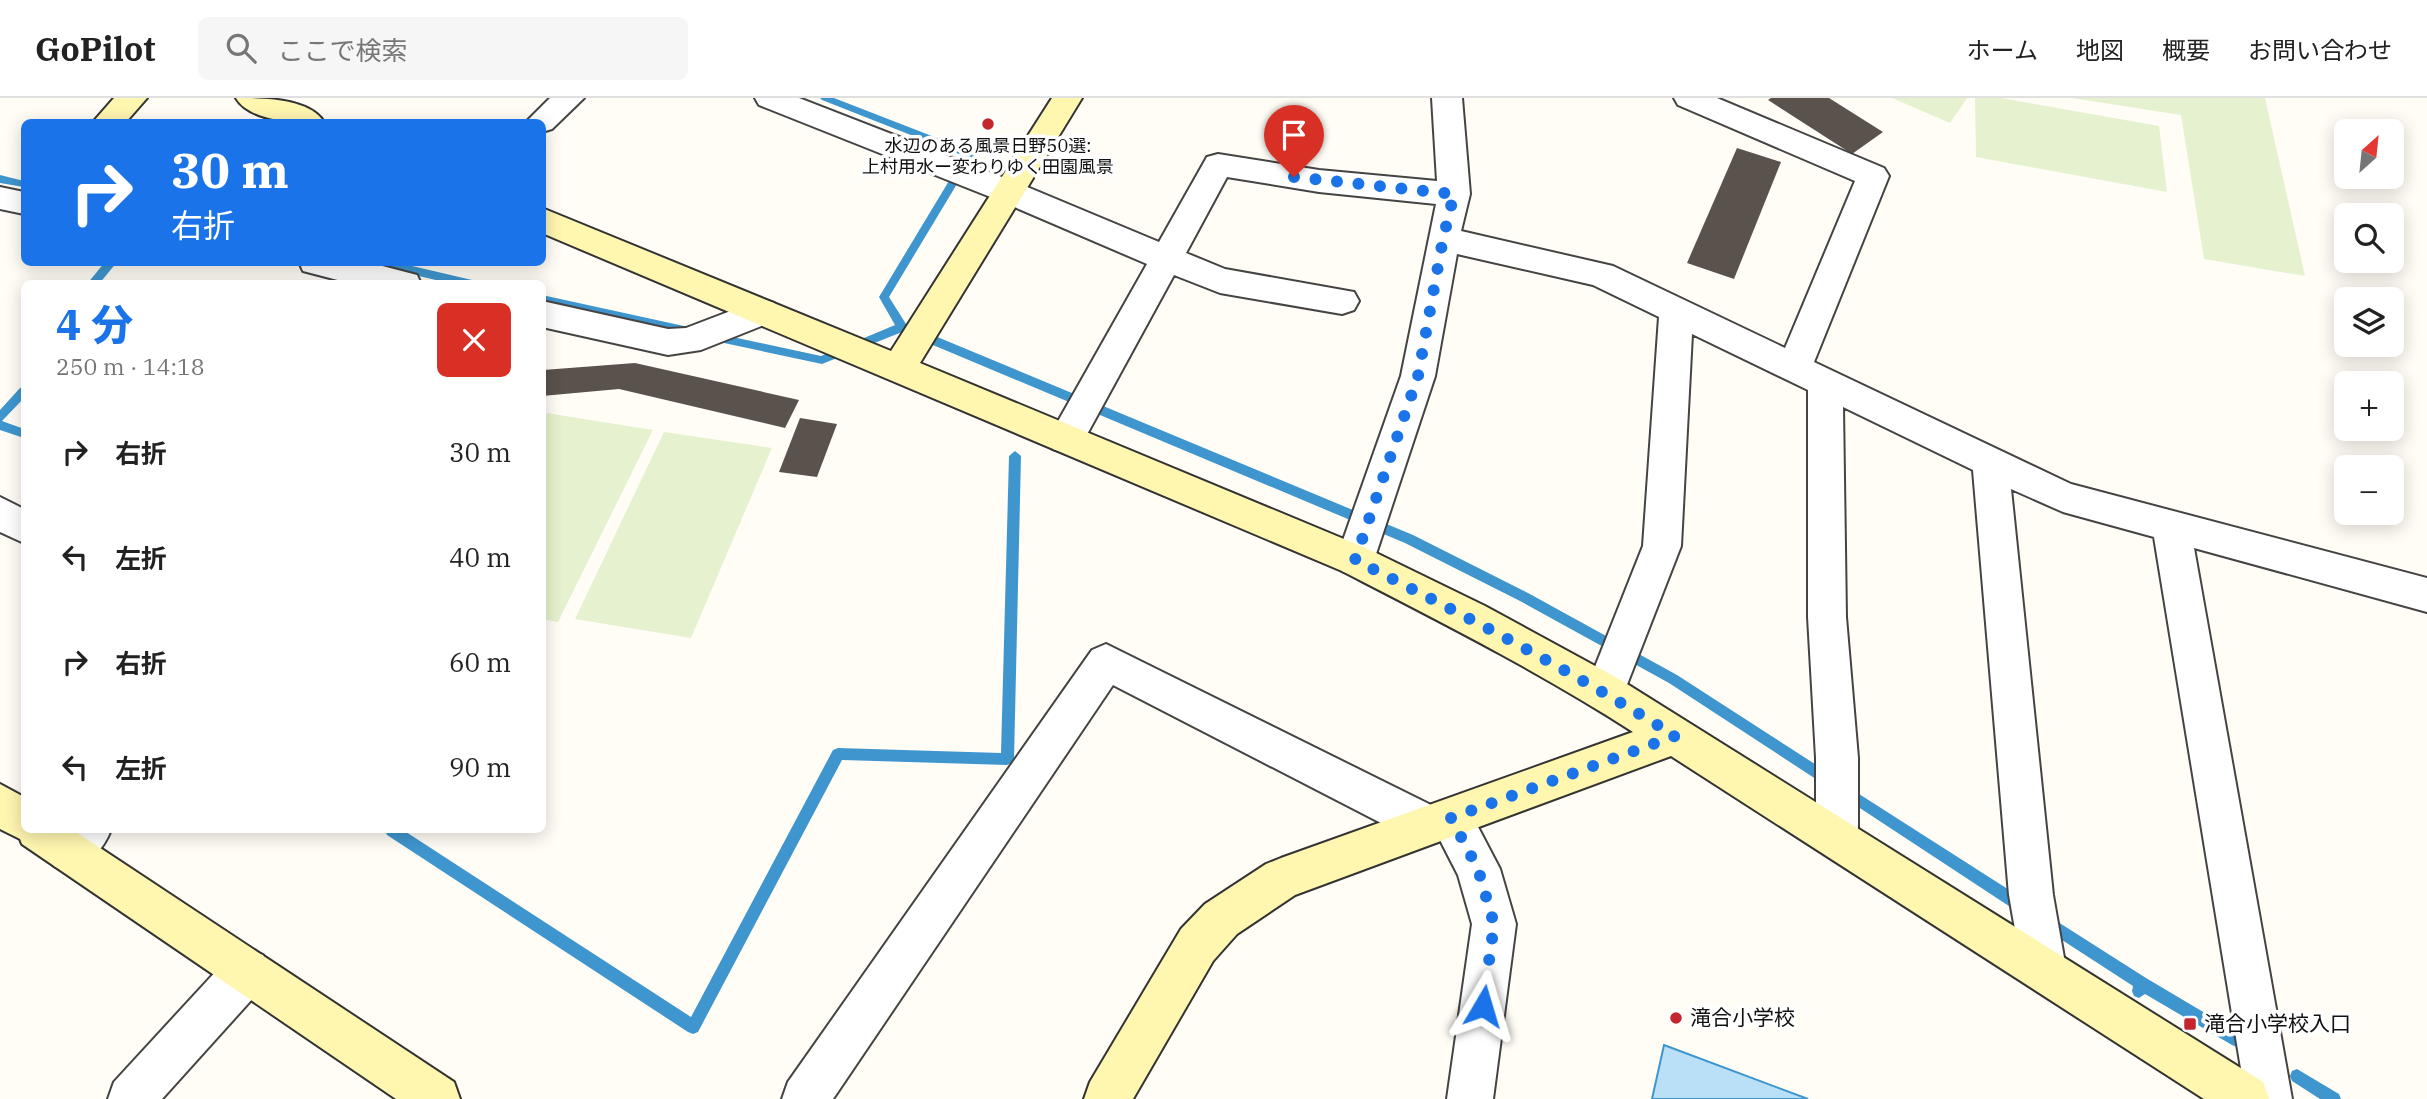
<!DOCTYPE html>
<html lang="ja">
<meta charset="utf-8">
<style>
:root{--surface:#fff;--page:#f6f6f6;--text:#222;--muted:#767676;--line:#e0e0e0;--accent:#1a73e8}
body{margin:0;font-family:"IBM Plex Serif","Noto Sans JP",serif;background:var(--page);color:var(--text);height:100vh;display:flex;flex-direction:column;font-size:26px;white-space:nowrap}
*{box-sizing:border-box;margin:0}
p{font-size:23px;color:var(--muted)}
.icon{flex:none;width:38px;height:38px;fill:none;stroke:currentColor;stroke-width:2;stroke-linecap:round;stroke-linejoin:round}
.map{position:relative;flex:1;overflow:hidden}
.details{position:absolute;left:21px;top:182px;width:525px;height:553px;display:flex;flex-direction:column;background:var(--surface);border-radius:10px;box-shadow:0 4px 18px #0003}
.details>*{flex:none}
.hud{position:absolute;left:21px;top:21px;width:525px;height:147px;border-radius:10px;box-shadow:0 4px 18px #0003;background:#1a73e8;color:#fff;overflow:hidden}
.needle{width:46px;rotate:27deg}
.buttons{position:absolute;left:2334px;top:21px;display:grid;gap:14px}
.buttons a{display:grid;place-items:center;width:70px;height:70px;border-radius:10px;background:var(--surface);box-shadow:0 4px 18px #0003;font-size:35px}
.pin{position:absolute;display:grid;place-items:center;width:60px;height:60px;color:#fff;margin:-72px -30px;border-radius:50% 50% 50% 0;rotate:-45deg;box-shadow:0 0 7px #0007}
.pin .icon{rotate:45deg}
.me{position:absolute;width:77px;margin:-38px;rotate:7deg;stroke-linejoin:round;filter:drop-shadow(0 0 5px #0008)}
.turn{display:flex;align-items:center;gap:24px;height:147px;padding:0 35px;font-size:32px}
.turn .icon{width:91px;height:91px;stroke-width:2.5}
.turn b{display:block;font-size:49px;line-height:60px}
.round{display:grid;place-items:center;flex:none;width:74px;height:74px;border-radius:10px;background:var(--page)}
.headline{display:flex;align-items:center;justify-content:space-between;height:119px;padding:0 35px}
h1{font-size:42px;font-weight:800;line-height:52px;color:var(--accent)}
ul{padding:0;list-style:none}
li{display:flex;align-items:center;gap:21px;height:105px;padding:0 35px}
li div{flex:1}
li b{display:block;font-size:26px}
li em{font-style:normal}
header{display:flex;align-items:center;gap:42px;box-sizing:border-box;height:98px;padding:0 35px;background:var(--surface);border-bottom:2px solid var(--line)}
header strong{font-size:33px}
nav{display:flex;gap:38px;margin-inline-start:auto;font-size:24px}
.search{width:490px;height:63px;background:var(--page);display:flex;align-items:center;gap:18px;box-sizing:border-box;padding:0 24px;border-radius:10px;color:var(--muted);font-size:26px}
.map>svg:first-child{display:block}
.pitch{fill:#e6f2cf}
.water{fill:#b9e0f7;stroke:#3f96cf;stroke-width:2}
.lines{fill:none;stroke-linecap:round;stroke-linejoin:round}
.stream{fill:#3f96cf;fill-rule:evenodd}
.building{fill:#5a524d}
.street-casing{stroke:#444;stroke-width:4}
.secondary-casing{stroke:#333;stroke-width:4}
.street{fill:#fff;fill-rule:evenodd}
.secondary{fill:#fff6b0;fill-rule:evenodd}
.route{stroke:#1a73e8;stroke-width:12;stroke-dasharray:0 21.6}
.poi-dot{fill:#c4262e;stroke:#fff;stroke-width:2.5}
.labels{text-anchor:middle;stroke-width:7;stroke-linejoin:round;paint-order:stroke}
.far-poi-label{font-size:18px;fill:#111;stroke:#fff}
.poi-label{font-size:21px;fill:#111;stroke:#fff;text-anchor:start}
</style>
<header>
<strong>GoPilot</strong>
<div class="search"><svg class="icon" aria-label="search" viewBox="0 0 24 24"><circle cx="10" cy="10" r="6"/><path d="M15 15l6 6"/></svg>ここで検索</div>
<nav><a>ホーム</a><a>地図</a><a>概要</a><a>お問い合わせ</a></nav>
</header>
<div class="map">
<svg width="2427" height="1001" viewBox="0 0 2427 1001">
<rect width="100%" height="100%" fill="#fffdf5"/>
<g class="pitch">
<path d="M1892,0H1967L1950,25Z"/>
<path d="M1975,0H2001L2159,28L2167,94L1976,59Z"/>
<path d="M2072,0H2265L2305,178L2204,161L2181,17Z"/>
<path d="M547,315L653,332L558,524L543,521L542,324Z"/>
<path d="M664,334L772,350L691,540L575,521Z"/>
</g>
<path class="water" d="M1664,947L1808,1001H1652Z"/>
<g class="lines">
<g class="stream">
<path d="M820,0H834L973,54L975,56L889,199L906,226L1413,437L1528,495L1677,577L1835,679L1837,683L1835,687L1830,689L1825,687L1669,585L1520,503L1405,445L902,234L822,266L710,242L709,239L710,236L714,235L821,258L895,227L879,199L964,58L822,2Z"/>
<path d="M0,77L24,83V89L0,85Z"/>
<path d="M105,164H117L99,186H87Z"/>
<path d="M371,164H395L472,182L477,186H453L376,168Z"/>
<path d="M542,197L693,230L698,234L693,238L542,205Z"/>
<path d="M24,289V300L2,323L24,331V340L0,332V312L20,290Z"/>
<path d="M1015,353L1021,358L1014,661L1012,665L1007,667L842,662L698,934L693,936L688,934L387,737L385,732H403L691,919L833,652L838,650L1001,655L1009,358Z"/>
<path d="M1845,687L2028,804L2030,809L2028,814L2023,816L2018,814L1840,697L1838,693L1840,689Z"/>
<path d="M2047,817L2146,880L2242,937L2244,942L2242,947L2237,949L2232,947L2145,896L2139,900L2134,898L2132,893L2133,888L2042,829L2040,824L2042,819Z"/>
<path d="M2297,971L2339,996L2341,1001H2320L2292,983L2290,978L2292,973Z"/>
</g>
</g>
<g class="building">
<path d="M1771,0H1829L1883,34L1852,56L1768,2Z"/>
<path d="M1737,50L1781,64L1734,181L1687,165Z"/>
<path d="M635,265L799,302L785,330L619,291L542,298L543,272Z"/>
<path d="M800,320L837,326L817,379L779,374Z"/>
</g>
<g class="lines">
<g class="street-casing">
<g id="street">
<path d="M550,0H584L552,31L542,34V24H526Z"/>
<path d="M755,0H799L1020,86L1159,144L1207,59L1218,56L1319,72L1437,83L1432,0H1462L1470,96L1461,133L1613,168L1785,250L1855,83L1678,7L1674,0H1717L1884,70L1889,78L1814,264L2071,386L2427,480V514L2194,450L2292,1001H2246L2154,439L2063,414L2011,391L2053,797L2066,871L2060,887L2044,893L2028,887L2022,871L2009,797L1973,372L1843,309L1846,519L1858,660V739L1852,753L1837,759L1822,753L1816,739V660L1808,519V292L1692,236L1681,448L1619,607L1605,612L1591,607L1585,594L1643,448L1659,219L1593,187L1457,156L1435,278L1374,462L1368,473L1355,478L1342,473L1336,462L1401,278L1436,106L1319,94L1227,79L1186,155L1225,171L1354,194L1359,203L1354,212L1342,216L1220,195L1174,177L1079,351L1066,355L1053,351L1048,341L1147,166L998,102L759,7Z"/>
<path d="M0,89L24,94V116L0,111Z"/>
<path d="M299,164H367L417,177L421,186H353L303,173Z"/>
<path d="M762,201L774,205L779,214L774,223L701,252L668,257L542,229V203L668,231L686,230Z"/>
<path d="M0,399L24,411V445L0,434Z"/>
<path d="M1106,546L1435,709L1436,706L1451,700L1466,706L1500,771L1516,826L1493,1001H1447L1472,826L1458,777L1440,742L1427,747L1412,741L1113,587L833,1001H782L788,984L1092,552Z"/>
<path d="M61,732H111C103,752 89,766 69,774L54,768L48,753L54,738Z"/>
<path d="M247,851L263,857L269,873L263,889L162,1001H108L114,984L231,857Z"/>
</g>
</g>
<g class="secondary-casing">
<g id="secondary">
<path d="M114,0H147L126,24H93Z"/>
<path d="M236,0C262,0 309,0 324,24C300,26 250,24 236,0Z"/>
<path d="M1052,0H1082L920,265L1368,451L1485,508L1619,581L2263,984L2269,1001H2204L1671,658L1295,797L1237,836L1213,863L1133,1001H1084L1090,984L1181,831L1205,806L1266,766L1281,760L1633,634C1540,574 1441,524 1342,473L542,135V110L891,253Z"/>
<path d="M0,686L24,699V732H73L454,984L460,1001H396L22,746L20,741L0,731Z"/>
</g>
</g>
<use href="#street" class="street"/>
<use href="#secondary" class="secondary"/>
</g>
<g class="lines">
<path class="route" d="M1294,79L1454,96L1443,141L1418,278L1355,462C1464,517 1572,573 1675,638L1451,720L1478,771L1494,826L1483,908"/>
</g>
<g class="poi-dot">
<circle cx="988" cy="26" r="7"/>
<circle cx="1676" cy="920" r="7"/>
<rect x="2183" y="919" width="14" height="14" rx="3.5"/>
</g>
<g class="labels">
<g class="far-poi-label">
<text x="988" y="54">水辺のある風景日野50選:<tspan x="988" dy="21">上村用水ー変わりゆく田園風景</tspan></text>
</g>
<g class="poi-label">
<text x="1690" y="927">滝合小学校</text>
<text x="2204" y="933">滝合小学校入口</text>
</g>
</g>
</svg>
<div class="buttons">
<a><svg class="needle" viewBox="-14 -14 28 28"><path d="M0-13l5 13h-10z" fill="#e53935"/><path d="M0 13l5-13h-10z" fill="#767676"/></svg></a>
<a><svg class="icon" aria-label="search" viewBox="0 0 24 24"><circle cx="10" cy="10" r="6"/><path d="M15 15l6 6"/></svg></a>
<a><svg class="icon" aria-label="layers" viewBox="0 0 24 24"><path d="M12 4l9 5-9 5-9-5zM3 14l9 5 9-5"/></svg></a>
<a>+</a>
<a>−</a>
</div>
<div class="pin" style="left:1294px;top:79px;background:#d93025"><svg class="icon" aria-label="arrive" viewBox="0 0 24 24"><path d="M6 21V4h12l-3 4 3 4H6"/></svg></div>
<svg class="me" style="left:1483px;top:908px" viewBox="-20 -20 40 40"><path d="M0-17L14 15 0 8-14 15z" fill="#1a73e8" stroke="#fff" stroke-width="4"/></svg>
<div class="hud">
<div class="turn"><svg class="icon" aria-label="right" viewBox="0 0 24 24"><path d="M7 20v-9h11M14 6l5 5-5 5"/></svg><div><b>30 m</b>右折</div></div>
</div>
<section class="details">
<div class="headline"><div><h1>4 分</h1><p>250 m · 14:18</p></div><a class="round" style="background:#d93025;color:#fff"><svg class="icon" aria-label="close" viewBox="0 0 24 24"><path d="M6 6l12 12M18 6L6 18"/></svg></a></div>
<ul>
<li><svg class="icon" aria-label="right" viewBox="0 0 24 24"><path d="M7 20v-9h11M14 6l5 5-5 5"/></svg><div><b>右折</b></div><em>30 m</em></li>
<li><svg class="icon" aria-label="left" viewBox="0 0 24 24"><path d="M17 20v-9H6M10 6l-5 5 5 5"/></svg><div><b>左折</b></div><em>40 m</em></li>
<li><svg class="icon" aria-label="right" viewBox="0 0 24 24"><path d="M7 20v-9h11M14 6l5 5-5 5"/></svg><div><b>右折</b></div><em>60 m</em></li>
<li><svg class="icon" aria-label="left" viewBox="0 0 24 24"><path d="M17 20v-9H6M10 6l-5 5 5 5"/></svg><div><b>左折</b></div><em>90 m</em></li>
</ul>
</section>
</div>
